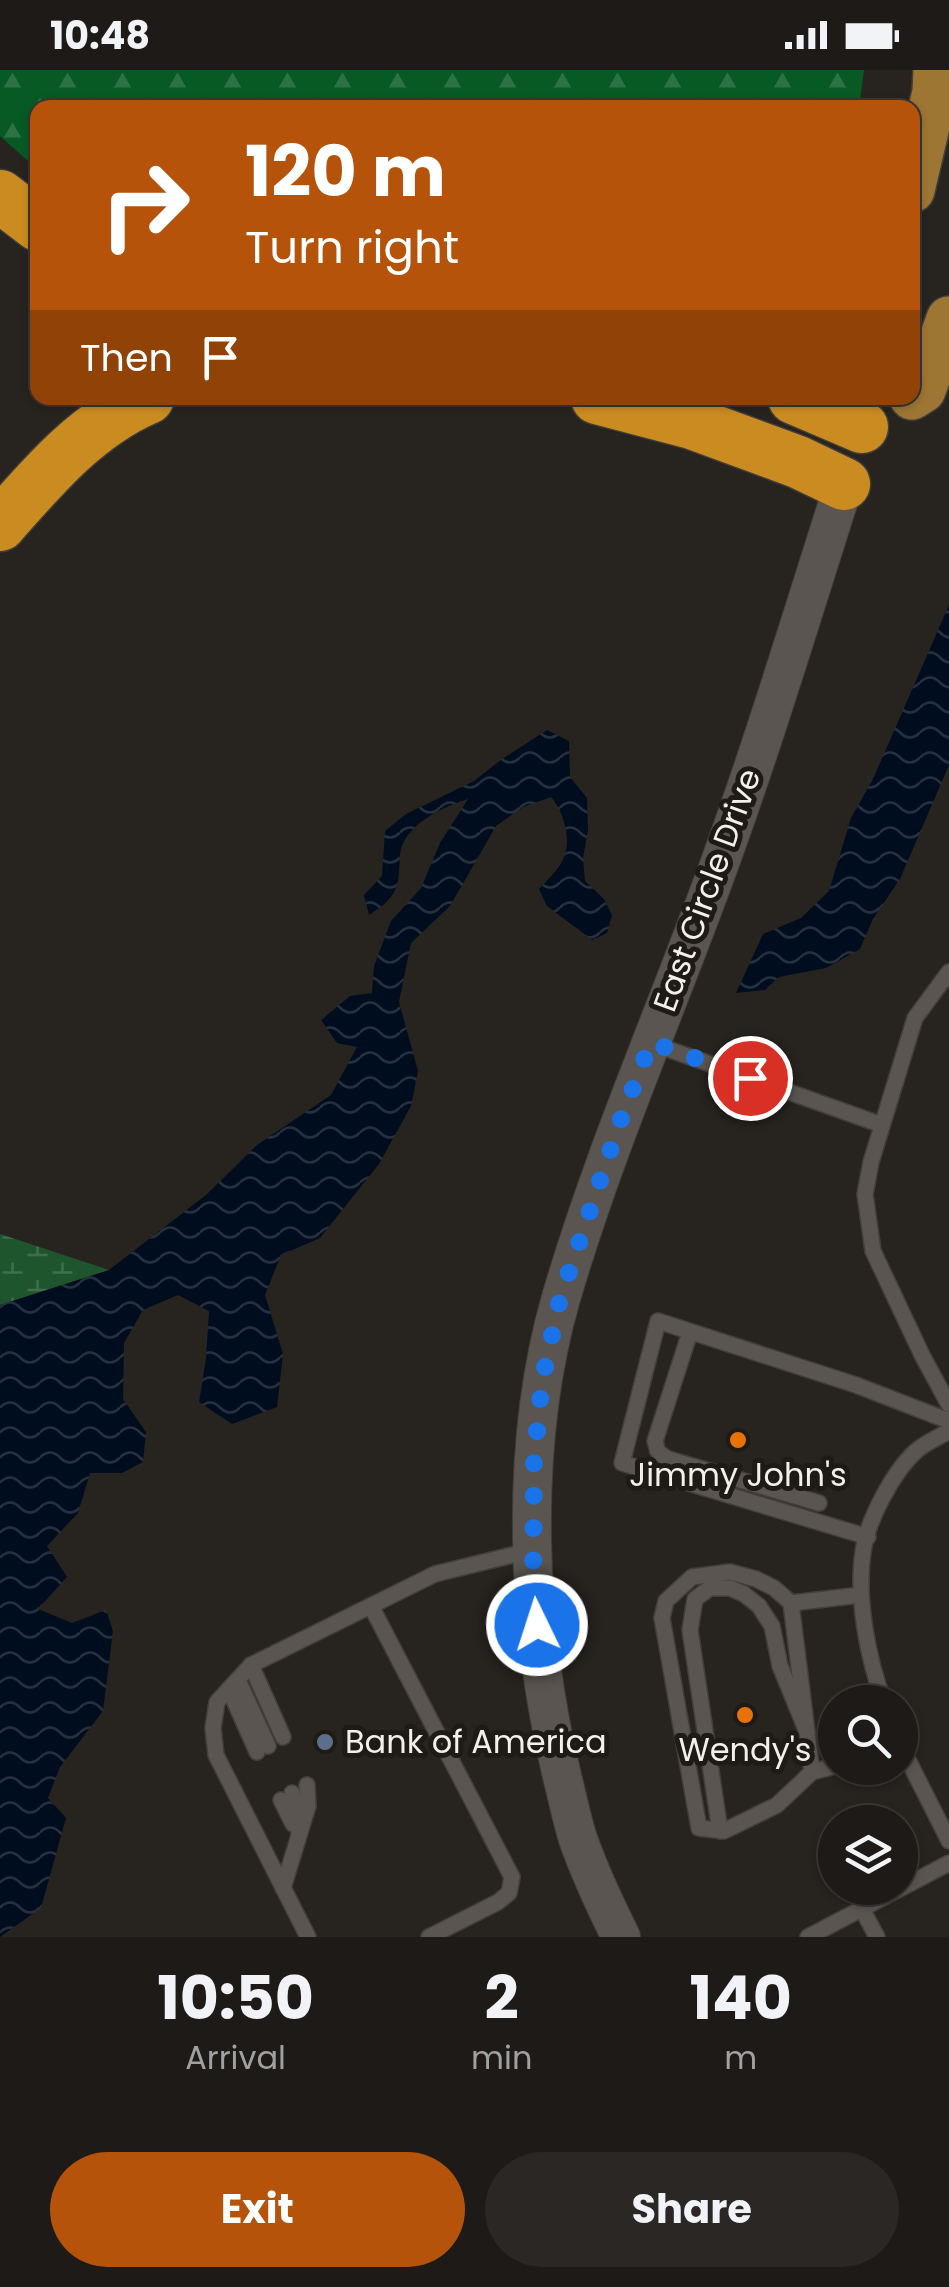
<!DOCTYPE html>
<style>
:root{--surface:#1d1a17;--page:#2a2724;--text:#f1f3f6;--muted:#a0a1a1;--line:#3b3836;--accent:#b45309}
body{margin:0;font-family:Poppins,sans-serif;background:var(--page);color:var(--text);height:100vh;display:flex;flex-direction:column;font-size:38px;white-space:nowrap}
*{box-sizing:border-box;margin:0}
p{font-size:32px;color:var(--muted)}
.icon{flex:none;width:55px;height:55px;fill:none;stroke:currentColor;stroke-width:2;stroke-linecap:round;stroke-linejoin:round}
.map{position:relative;height:1867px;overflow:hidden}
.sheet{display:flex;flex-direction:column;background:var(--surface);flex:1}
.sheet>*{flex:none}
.banner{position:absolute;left:30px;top:30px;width:890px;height:305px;border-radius:20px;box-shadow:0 2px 8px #0004,0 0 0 2px var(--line);background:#b45309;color:#fff;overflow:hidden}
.fabs{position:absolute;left:818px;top:1615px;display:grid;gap:20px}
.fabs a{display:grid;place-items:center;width:100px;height:100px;border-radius:50%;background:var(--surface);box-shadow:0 2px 8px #0004,0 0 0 2px var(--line);font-size:50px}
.pin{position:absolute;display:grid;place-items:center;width:85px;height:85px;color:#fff;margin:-42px;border:5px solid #fff;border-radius:50%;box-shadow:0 2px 10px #0007}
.me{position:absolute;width:110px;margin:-55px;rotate:356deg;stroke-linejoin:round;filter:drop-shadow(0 0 8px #0008)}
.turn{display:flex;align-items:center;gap:35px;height:210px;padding:0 50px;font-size:45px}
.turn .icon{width:130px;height:130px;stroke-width:2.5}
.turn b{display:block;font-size:70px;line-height:85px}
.then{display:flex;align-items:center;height:95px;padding:0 50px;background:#0003;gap:20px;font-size:38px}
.eta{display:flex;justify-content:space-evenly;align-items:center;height:170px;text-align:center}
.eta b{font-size:60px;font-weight:700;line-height:70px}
.primary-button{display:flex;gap:20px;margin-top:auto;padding:20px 50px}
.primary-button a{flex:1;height:115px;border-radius:60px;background:var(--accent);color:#fff;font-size:40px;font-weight:700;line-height:115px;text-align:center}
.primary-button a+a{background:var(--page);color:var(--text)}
.status{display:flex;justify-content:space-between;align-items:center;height:70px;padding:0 50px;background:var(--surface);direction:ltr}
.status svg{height:28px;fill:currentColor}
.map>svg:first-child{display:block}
.forest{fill:url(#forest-firs)}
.wetland{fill:url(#wetland-marsh)}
.water{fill:url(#water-waves)}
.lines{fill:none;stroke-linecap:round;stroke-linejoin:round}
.service-casing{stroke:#423e3a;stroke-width:18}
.tertiary-casing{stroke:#423e3a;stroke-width:40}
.primary-casing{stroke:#423e3a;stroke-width:48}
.motorway-casing{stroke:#423e3a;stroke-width:55}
.service{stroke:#5a5550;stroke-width:15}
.tertiary{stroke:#5a5550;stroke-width:38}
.primary{stroke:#9d7634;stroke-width:45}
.motorway{stroke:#ca8c21;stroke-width:52}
.route{stroke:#1a73e8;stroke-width:18;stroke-dasharray:0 32.4}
.food-dot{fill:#e8710a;stroke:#1e1a15;stroke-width:4}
.service-dot{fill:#5c6f8a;stroke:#1e1a15;stroke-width:4}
.labels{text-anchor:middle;stroke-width:10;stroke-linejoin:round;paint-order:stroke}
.street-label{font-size:32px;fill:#f3efec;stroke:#1e1a15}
.poi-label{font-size:32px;fill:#f3efec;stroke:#1e1a15}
</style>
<div class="status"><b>10:48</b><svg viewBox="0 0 49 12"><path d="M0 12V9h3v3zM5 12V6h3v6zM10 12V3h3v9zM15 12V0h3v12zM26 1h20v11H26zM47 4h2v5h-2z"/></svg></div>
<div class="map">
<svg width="949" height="1867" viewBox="0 0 949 1867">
<defs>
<pattern id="forest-firs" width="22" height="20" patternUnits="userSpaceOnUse" patternTransform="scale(2.5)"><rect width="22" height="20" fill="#085a25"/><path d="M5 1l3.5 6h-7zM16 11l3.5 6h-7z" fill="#2c7245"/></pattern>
<pattern id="wetland-marsh" width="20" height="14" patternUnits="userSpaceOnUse" patternTransform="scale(2.5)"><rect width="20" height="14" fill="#1e552c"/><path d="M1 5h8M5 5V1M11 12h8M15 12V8" fill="none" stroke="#3f6e4b"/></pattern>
<pattern id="water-waves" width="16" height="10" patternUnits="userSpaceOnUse" patternTransform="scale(2.5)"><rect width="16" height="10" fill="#000d1e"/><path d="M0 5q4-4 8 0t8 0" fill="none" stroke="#26313f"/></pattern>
</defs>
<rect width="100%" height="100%" fill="#27231f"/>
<path class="forest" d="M0,0H864L859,38H38L37,99L0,66Z"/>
<path class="wetland" d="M0,1164L109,1200L0,1235Z"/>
<g class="water">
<path d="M949,535V695L900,809L873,849L860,879L826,898L779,907L765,920L736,923L763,864L801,848L829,821L851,748L873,709Z"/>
<path d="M547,660L569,671L570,707L587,728L588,760L583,788L585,811L604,829L612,845L607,863L592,870L547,836L539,819C559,798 572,787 565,756C562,744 559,737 551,727L523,737L496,756L450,836L411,873L399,932L418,1001L411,1036L379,1094L320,1168L281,1185L265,1225L283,1284L277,1337L232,1354L199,1332L206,1288L209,1241L178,1225L143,1240L124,1273L123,1329L146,1362L143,1392L122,1403H90L78,1443L47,1476L67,1507L38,1539L72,1553L106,1540L113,1561L103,1641L60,1697L48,1728L66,1748L41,1838L0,1867V1235L109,1200L206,1125L257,1075L331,1025L357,977L337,973L321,950L350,926L372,923L374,896L391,851L421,818L440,773L468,729C445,736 408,753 401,779C399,786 400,795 399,803C397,826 387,833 369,845L364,825L382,806L385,761L406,744L474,711L502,689Z"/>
</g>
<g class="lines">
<g class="service-casing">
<g id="service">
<path d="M949,902L915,948L871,1092L865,1124L873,1181L922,1285L949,1335"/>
<path d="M651,973L882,1055"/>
<path d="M690,1262L655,1371L658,1382L668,1389L819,1433"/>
<path d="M868,1467L622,1393L658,1251L856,1315L949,1351"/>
<path d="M791,1533L812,1702"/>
<path d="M371,1536L512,1807L509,1823L498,1832L429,1867"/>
<path d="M251,1595L283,1667"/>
<path d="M238,1610L268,1676"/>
<path d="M229,1619L257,1682"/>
<path d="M884,1632C868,1590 856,1527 863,1482C867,1451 893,1402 916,1381C925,1373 939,1367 949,1361"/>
<path d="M900,1674L949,1771"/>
<path d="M835,1696L812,1702L777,1735L724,1761L699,1758L662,1548L666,1531L692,1507L730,1502L756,1509L774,1518L791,1533L861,1525"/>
<path d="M292,1723L299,1763"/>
<path d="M281,1730L293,1754"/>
<path d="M720,1761L690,1560L695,1529L710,1518H730L744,1524L759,1536L772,1556L780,1596L807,1662"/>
<path d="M283,1818L308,1736L307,1715"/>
<path d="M862,1839L877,1867"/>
<path d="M308,1867L216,1685L213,1658L217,1632L251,1595L435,1504L533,1480"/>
<path d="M808,1867L949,1793"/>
</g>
</g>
<g class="tertiary-casing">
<path id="tertiary" d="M621,1867C605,1835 590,1803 578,1769C572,1750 568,1730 563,1710C526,1560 518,1377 561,1228C604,1081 666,941 718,798C764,672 803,542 844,414"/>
</g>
<g class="primary-casing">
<g id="primary">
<path d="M912,120L935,22L936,0"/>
<path d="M912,327L923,320L949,249"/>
</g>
</g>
<g class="motorway-casing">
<g id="motorway">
<path d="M0,126L38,155"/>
<path d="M597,328L692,353L798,392L844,414"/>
<path d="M794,328L862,357"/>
<path d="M0,455C43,406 87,354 148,328"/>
</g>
</g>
<use href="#service" class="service"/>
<use href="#tertiary" class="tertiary"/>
<use href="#primary" class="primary"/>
<use href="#motorway" class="motorway"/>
</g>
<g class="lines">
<path class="route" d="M537,1555L533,1524L534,1392L542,1311L560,1229L621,1049L651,972L750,1008"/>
</g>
<g class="food-dot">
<circle cx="738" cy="1370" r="10"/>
<circle cx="745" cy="1645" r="10"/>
</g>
<circle class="service-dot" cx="325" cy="1672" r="10"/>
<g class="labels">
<g class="street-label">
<text transform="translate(707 820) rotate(-70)" y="11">East Circle Drive</text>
</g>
<g class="poi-label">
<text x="738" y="1416">Jimmy John's</text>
<text x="345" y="1683" text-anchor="start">Bank of America</text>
<text x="745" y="1691">Wendy's</text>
</g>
</g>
</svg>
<div class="fabs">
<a><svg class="icon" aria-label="search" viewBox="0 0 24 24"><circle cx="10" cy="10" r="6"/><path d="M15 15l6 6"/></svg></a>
<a><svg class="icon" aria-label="layers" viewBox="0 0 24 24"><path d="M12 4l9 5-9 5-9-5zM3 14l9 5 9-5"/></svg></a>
</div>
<div class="pin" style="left:750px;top:1008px;background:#d93025"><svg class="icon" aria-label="arrive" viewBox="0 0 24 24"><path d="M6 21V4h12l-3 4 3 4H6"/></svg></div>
<svg class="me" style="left:537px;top:1555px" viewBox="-20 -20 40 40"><circle r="17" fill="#1a73e8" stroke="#fff" stroke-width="3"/><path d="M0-11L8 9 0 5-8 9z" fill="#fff"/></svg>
<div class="banner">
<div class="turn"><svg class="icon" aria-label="right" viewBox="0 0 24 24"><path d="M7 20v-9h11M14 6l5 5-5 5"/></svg><div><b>120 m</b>Turn right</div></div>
<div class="then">Then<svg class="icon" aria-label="arrive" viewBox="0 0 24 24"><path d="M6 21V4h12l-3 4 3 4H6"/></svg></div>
</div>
</div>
<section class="sheet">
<div class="eta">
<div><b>10:50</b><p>Arrival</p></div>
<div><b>2</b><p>min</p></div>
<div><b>140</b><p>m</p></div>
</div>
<div class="primary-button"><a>Exit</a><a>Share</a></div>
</section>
